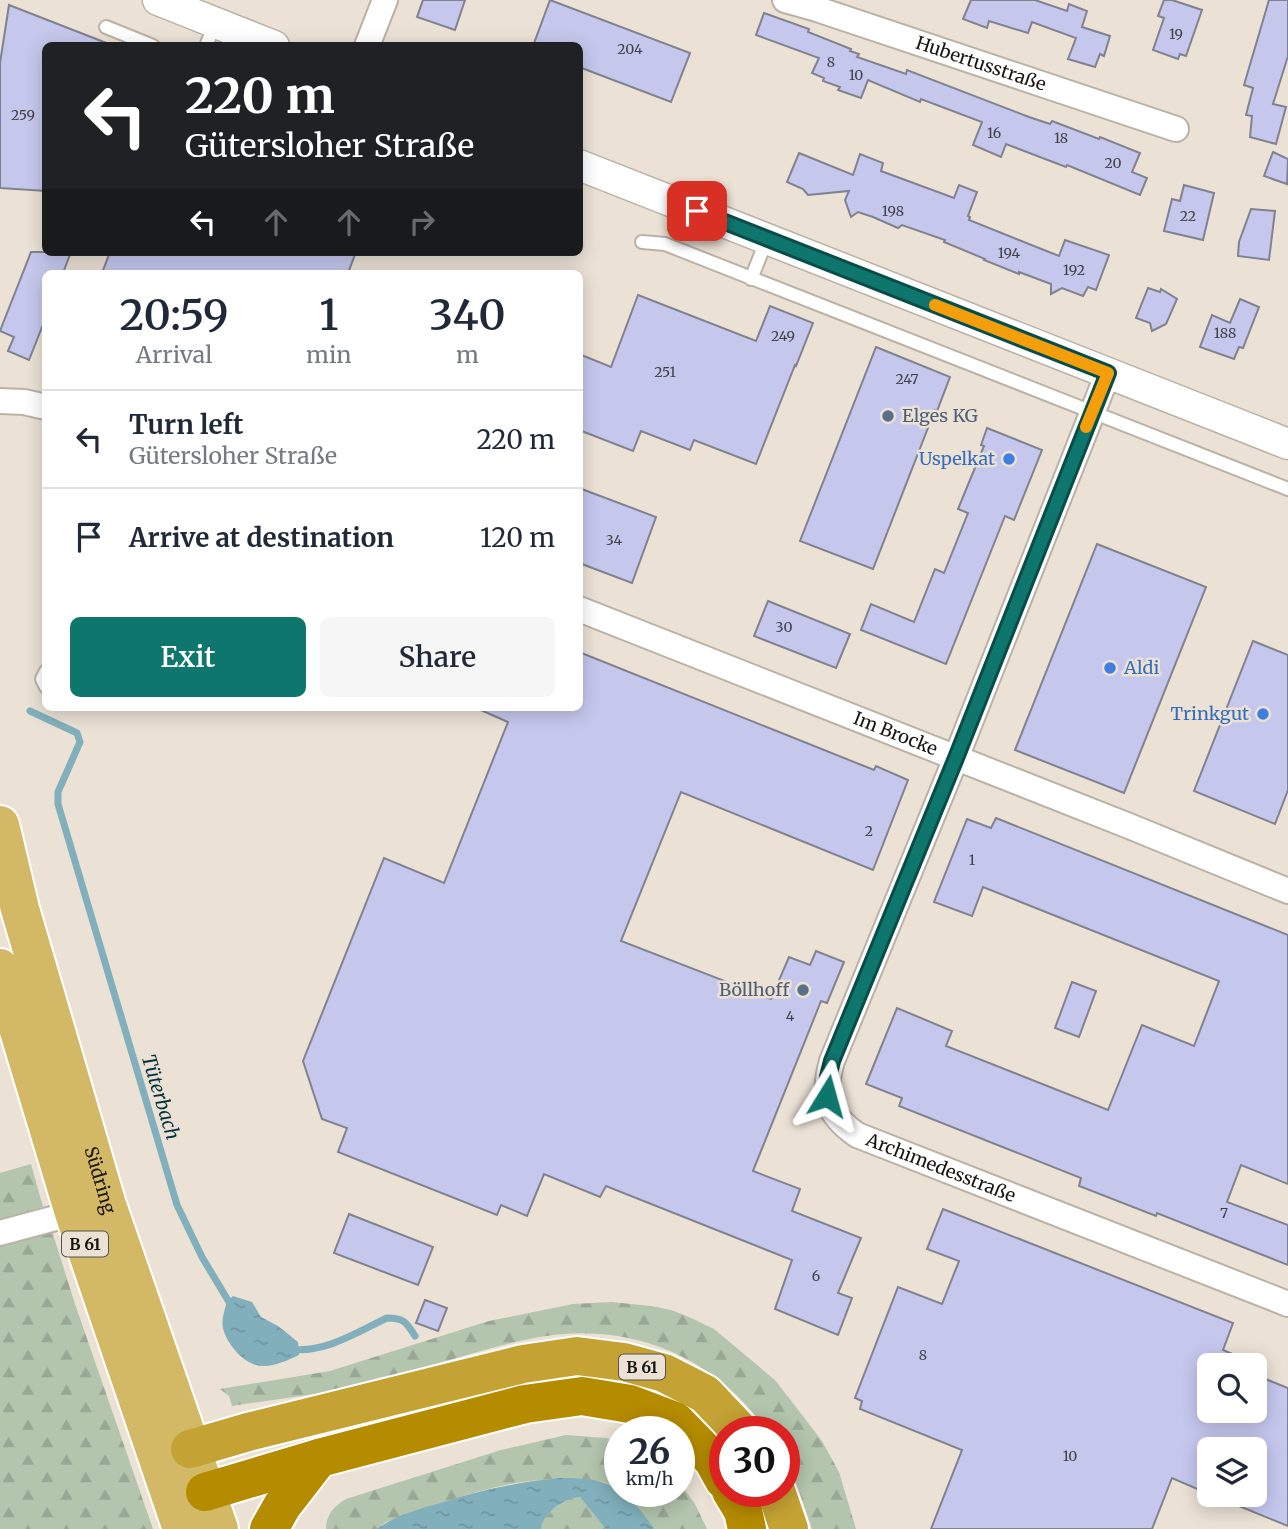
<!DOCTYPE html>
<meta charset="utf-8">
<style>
:root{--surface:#fff;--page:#f6f6f7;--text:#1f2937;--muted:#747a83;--line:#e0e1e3;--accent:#0f766e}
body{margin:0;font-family:Merriweather,serif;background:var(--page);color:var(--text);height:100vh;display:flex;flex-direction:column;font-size:26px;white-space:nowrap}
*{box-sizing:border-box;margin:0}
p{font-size:23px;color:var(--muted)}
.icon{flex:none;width:38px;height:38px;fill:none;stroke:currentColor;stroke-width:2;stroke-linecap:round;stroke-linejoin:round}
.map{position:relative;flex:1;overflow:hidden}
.panel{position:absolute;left:42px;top:270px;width:541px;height:441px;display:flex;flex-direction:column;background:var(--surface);border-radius:10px;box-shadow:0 4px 18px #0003}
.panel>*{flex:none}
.banner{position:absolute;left:42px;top:42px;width:541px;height:214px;border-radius:10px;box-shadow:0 4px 18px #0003;background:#202124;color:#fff;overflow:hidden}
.tools{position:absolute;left:1197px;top:1353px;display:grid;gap:14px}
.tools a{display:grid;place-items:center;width:70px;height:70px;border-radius:10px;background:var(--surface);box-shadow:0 4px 18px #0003;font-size:35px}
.speed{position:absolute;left:604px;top:1416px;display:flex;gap:14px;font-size:35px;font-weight:700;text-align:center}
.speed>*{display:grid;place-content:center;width:91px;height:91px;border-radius:50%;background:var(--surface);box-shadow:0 4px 18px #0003;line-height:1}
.speed small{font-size:18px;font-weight:400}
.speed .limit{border:10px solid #d22;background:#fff;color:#111}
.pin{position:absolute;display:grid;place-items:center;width:60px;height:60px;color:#fff;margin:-30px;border-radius:14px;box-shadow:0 4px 10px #0006}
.me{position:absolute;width:77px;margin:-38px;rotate:8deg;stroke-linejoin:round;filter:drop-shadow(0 0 5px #0008)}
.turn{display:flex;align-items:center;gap:24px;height:147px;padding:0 28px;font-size:32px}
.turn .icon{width:91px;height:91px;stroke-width:2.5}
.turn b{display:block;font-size:49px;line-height:60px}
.lanes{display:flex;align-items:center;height:66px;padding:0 28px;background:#0003;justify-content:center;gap:35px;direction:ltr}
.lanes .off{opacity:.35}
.eta{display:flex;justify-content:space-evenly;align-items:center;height:119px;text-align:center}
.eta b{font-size:42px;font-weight:600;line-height:49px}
.primary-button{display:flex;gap:14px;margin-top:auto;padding:14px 28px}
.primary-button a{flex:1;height:80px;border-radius:10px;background:var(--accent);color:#fff;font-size:28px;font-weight:600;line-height:80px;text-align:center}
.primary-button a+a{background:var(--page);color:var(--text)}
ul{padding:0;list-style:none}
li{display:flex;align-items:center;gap:21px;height:98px;padding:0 28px;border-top:2px solid var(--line)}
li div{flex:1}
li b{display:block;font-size:26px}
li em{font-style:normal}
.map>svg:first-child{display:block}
.forest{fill:url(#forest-firs)}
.water{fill:url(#water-ripples)}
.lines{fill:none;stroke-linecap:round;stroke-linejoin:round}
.stream{stroke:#81b0bc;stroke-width:7}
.building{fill:#c5c7ed;stroke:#81828f;stroke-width:2}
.service-casing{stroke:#bbb2a6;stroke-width:16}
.minor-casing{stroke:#bbb2a6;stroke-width:28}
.tertiary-casing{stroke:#bbb2a6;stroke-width:33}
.primary-casing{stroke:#fff;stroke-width:42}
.trunk-casing{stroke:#fff;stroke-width:42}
.motorway-casing{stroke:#fff;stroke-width:42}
.service{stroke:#fff;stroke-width:12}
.minor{stroke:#fff;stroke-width:24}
.tertiary{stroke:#fff;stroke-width:30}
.primary{stroke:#d3b966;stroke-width:38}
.trunk{stroke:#c4a233;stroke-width:38}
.motorway{stroke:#b58b00;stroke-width:38}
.route-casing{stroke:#0a4d48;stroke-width:18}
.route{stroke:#0f766e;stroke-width:12}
.slow{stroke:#f59e0b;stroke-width:12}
.service-dot{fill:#5c6f8a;stroke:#ebe1d5;stroke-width:2.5}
.shop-dot{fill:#3f7fe0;stroke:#ebe1d5;stroke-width:2.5}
.labels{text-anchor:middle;stroke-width:5;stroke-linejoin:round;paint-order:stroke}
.number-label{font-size:14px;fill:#434147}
.shield{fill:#ebe1d5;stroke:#57524b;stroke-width:2}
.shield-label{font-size:16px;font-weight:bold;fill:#181410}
.street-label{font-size:18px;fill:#181410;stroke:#ebe1d5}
.service-label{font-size:18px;fill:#4e5e75;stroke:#ebe1d5;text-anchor:start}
.shop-label{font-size:18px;fill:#366cbe;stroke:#ebe1d5;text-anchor:end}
.water-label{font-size:19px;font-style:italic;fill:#04333c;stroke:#ebe1d5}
</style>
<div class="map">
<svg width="1288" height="1529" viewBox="0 0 1288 1529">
<defs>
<pattern id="forest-firs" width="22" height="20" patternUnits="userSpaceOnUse" patternTransform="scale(1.75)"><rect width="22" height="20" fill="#b3c5ad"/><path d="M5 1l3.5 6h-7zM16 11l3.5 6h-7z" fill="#99a894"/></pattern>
<pattern id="water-ripples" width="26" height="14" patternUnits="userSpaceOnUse" patternTransform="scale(1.75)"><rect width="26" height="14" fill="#81b0bc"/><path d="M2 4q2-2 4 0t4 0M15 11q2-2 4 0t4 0" fill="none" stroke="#6f96a1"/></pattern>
</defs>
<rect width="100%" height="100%" fill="#ebe1d5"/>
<g class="forest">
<path d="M31,1164L43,1207L0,1219V1173Z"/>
<path d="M52,1231L75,1304L153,1529H0V1245Z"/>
<path d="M611,1302L651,1306L671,1310L689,1317L714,1329L775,1380L822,1441L839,1472L856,1529H812L799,1491L784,1458V1432L767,1431C715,1356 630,1321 539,1337C492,1346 446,1362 400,1374C381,1379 362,1385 343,1389C307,1396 269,1400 232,1406L229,1396L220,1389L330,1371L489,1321L573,1304Z"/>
<path d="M566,1435L606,1438L619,1443L620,1491H679V1482L695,1504L707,1529H654C646,1516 622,1489 608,1484C601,1480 589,1481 581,1480C514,1473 449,1501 386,1522L377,1529H326C326,1515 334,1506 346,1499L501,1450Z"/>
<path d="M572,1497H581L606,1529H541C542,1514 560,1505 572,1497Z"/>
</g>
<g class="water">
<path d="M233,1296L252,1302L261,1317L278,1326L298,1342L299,1355C286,1361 270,1369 256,1365C241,1361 226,1342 223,1328C221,1320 225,1309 227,1301Z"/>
<path d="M559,1478C574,1478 590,1478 604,1483C622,1488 645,1513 654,1529H606L580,1497C566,1497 542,1514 541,1529H377C394,1516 416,1510 437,1504C477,1491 517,1482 559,1478Z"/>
</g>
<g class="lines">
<g class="stream">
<path d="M30,711L77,733L80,742L58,792V804L177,1205L202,1257L232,1307"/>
<path d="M290,1349C324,1354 357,1332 387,1318C404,1318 406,1322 415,1336"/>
</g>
</g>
<g class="building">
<path d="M423,0H465L455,30L417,17Z"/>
<path d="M550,0L690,53L671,102L579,67V46H533Z"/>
<path d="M971,0H1035L1067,11L1069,4L1087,11L1082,27L1110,36L1104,56L1100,54L1095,67L1068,59L1076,38L1032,22L1028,33L989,21L987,28L963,19Z"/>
<path d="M1164,0H1172L1202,10L1186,56L1180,54L1178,59L1153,50L1164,18L1158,16Z"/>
<path d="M1269,0H1288V56L1273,104L1286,107L1276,144L1250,137L1252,116L1246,115L1253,88L1244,85Z"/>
<path d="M9,5L109,44L46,46V191L0,188V63Z"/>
<path d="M764,13L809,29L808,32L851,49L850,51L859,54L857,57L906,74L907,70L1029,117L1050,124L1052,121L1099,139L1100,137L1140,153L1132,172L1147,178L1140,195L1067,165L1066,167L1006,144L1001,157L973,145L982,122L921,99L920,102L868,80L861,98L838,90L840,87L823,81L824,78L812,73L819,58L756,35Z"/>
<path d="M1273,152L1288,159L1287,184L1264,176Z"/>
<path d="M799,153L853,175L860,154L883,163L881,171L954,198L959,185L977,192L968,216L970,217L969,220L1059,256L1065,240L1109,255L1096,290L1088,287L1083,296L1062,288L1051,294V284L1019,272V274L984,260L985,259L944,242L945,240L902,225L898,228L873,217L858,212L851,217L845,200L849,191L808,195L803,189L787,182Z"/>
<path d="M1184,185L1214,193L1203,240L1164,231L1172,199L1180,201Z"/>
<path d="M1251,209L1275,211L1269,260L1238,256L1239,242Z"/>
<path d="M31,252H71L63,273H46V317L29,360L8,351L14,337L0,331Z"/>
<path d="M110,252H356L348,273H102Z"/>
<path d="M1148,288L1160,292L1161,289L1177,299L1166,324L1152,331L1150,323L1136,318Z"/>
<path d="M638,295L756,341L770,306L813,323L796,366L795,365L756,464L694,440L690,450L641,431L633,451L579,430V354L611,367Z"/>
<path d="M1240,299L1259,307L1243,348L1239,347L1234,359L1200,347L1212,315L1230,323Z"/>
<path d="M876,347L950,377L937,411L935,410L873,569L800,541Z"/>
<path d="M987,428L1042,450L1014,520L1005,516L946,664L861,630L871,604L914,622L935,569L944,573L968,513L958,509L984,446L981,445Z"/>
<path d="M579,488L656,517L632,583L579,563Z"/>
<path d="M1097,544L1206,587L1124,793L1015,750Z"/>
<path d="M768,601L850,634L836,668L754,636Z"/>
<path d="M1253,641L1288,655V790L1275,824L1194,791Z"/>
<path d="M579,652L874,770L876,766L908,780L873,870L681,792L621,941L771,999L789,957L810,965L816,951L844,962L827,1003L821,1001L753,1171L800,1189L792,1211L861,1238L838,1293L852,1298L838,1335L775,1309L792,1260L606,1186L600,1197L544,1174L527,1216L501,1205L497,1215L338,1152L347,1128L322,1119L303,1061L384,858L444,883L508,722L474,707H579Z"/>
<path d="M996,818L1288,935V1184L1241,1165L1227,1202L1288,1225V1265L1157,1213L1156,1216L1079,1186L1081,1178L899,1106L902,1098L866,1084L897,1008L952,1031L946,1046L1108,1110L1142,1025L1194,1046L1219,981L983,887L972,916L934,902L967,819L991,828Z"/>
<path d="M1072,982L1096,991L1079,1037L1055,1028Z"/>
<path d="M943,1209L1233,1323L1223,1350L1258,1365H1209V1384L1199,1410H1255V1375L1288,1388V1526L1212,1495L1255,1494V1449H1209V1494L1172,1478L1152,1529H931L962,1450L860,1409L862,1401L855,1398L898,1287L942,1304L959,1261L927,1249Z"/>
<path d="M349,1214L433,1247L418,1285L334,1253Z"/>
<path d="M425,1300L447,1308L438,1331L416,1323Z"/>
</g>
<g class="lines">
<g class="service-casing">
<g id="service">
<path d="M106,27L153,46"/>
<path d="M206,46L215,24"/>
<path d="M642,242L665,244L1288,489"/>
<path d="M751,279L767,239"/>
<path d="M46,671L42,679L46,687"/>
</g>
</g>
<g class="minor-casing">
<g id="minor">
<path id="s1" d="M785,0L817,9L1176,129"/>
<path d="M367,46L385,0"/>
<path id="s2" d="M1108,373L956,758L832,1061C822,1096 827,1114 857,1135L1288,1304"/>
<path d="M0,401L24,402L46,407"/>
<path id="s3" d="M579,609L1129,826L1288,891"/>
<path d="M0,1233L74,1213"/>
</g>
</g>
<g class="tertiary-casing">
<g id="tertiary">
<path d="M158,0L274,46"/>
<path d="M579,165L1288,444"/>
</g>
</g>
<g class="primary-casing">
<g id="primary">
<path id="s4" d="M0,825L20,909L107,1205L219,1529"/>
<path d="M0,968L74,1213L182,1529"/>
</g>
</g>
<g class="trunk-casing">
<g id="trunk">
<path d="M190,1449L248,1432L523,1364L577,1356L624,1362L664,1373L705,1394L741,1432"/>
<path d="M776,1491L789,1529"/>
</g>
</g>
<g class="motorway-casing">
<g id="motorway">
<path d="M731,1491L743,1511L747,1529"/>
<path d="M205,1492L319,1458L525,1404L582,1396L630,1404L675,1421L713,1460L724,1480"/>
<path d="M269,1529L282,1506L319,1458"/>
</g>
</g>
<use href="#service" class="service"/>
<use href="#minor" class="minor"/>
<use href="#tertiary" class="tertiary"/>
<use href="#primary" class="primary"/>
<use href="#trunk" class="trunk"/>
<use href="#motorway" class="motorway"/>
</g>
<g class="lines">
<g class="route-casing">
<path id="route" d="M697,211L1108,373L956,758L832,1061L828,1077L827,1096"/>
</g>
<use href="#route" class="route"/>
<path class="slow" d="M935,305L1108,373L1086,427"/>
</g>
<g class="service-dot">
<circle cx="888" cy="416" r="7"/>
<circle cx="803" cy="990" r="7"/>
</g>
<g class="shop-dot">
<circle cx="1009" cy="459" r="7"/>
<circle cx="1110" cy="668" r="7"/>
<circle cx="1263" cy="714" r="7"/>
</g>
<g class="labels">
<g class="number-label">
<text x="1176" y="39">19</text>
<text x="630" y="54">204</text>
<text x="831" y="67">8</text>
<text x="856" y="80">10</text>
<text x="23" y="120">259</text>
<text x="994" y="138">16</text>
<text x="1061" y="143">18</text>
<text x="1113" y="168">20</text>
<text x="893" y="216">198</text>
<text x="1188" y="221">22</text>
<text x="1009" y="258">194</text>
<text x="1074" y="275">192</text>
<text x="1225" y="338">188</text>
<text x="783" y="341">249</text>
<text x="665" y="377">251</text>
<text x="907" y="384">247</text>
<text x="614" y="545">34</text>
<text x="784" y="632">30</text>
<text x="869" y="836">2</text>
<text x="972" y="865">1</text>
<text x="790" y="1021">4</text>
<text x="1224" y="1218">7</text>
<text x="816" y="1281">6</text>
<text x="923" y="1360">8</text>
<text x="1070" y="1461">10</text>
</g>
<g class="shield">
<rect x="62" y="1231.5" width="46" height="25" rx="5"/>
<rect x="619" y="1354.5" width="46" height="25" rx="5"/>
</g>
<g class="shield-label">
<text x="85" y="1250">B 61</text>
<text x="642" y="1373">B 61</text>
</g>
<g class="street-label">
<text dy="6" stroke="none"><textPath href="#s1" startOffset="206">Hubertusstraße</textPath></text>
<text dy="6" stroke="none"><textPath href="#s3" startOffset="340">Im Brocke</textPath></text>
<text dy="6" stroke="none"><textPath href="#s2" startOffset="917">Archimedesstraße</textPath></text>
<text dy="6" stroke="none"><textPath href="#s4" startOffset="369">Südring</textPath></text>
</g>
<g class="service-label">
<text x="902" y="422">Elges KG</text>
<text x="789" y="996" text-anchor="end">Böllhoff</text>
</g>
<g class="shop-label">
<text x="995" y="465">Uspelkat</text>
<text x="1124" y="674" text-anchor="start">Aldi</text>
<text x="1249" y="720">Trinkgut</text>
</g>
<g class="water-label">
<text transform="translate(161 1097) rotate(73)" y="7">Tüterbach</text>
</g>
</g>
</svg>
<div class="tools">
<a><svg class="icon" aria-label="search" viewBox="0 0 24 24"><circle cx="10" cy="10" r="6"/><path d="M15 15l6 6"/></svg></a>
<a><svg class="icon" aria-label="layers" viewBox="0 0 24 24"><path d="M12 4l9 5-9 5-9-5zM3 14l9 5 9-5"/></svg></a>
</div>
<div class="speed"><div>26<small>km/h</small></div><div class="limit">30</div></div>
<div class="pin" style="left:697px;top:211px;background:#d93025"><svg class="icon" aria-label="arrive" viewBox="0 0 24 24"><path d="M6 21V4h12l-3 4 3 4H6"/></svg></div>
<svg class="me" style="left:827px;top:1096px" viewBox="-20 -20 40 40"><path d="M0-17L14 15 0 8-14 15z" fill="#0f766e" stroke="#fff" stroke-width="4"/></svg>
<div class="banner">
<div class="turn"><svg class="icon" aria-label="left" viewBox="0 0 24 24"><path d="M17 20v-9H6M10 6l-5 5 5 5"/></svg><div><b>220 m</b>Gütersloher Straße</div></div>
<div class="lanes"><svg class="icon" aria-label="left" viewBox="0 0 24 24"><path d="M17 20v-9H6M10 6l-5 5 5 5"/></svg><svg class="icon off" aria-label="ahead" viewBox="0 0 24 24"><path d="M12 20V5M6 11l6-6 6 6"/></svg><svg class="icon off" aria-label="ahead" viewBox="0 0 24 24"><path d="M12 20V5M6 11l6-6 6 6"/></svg><svg class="icon off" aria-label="right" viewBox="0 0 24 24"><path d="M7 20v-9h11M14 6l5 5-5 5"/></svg></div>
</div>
<section class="panel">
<div class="eta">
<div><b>20:59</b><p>Arrival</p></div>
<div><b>1</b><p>min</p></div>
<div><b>340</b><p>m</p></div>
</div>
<ul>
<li><svg class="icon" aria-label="left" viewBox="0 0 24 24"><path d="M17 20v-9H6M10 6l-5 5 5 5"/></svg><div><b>Turn left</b><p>Gütersloher Straße</p></div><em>220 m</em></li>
<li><svg class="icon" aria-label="arrive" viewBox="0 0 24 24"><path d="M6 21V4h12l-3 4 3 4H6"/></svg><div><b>Arrive at destination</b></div><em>120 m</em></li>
</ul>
<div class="primary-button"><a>Exit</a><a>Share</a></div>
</section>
</div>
